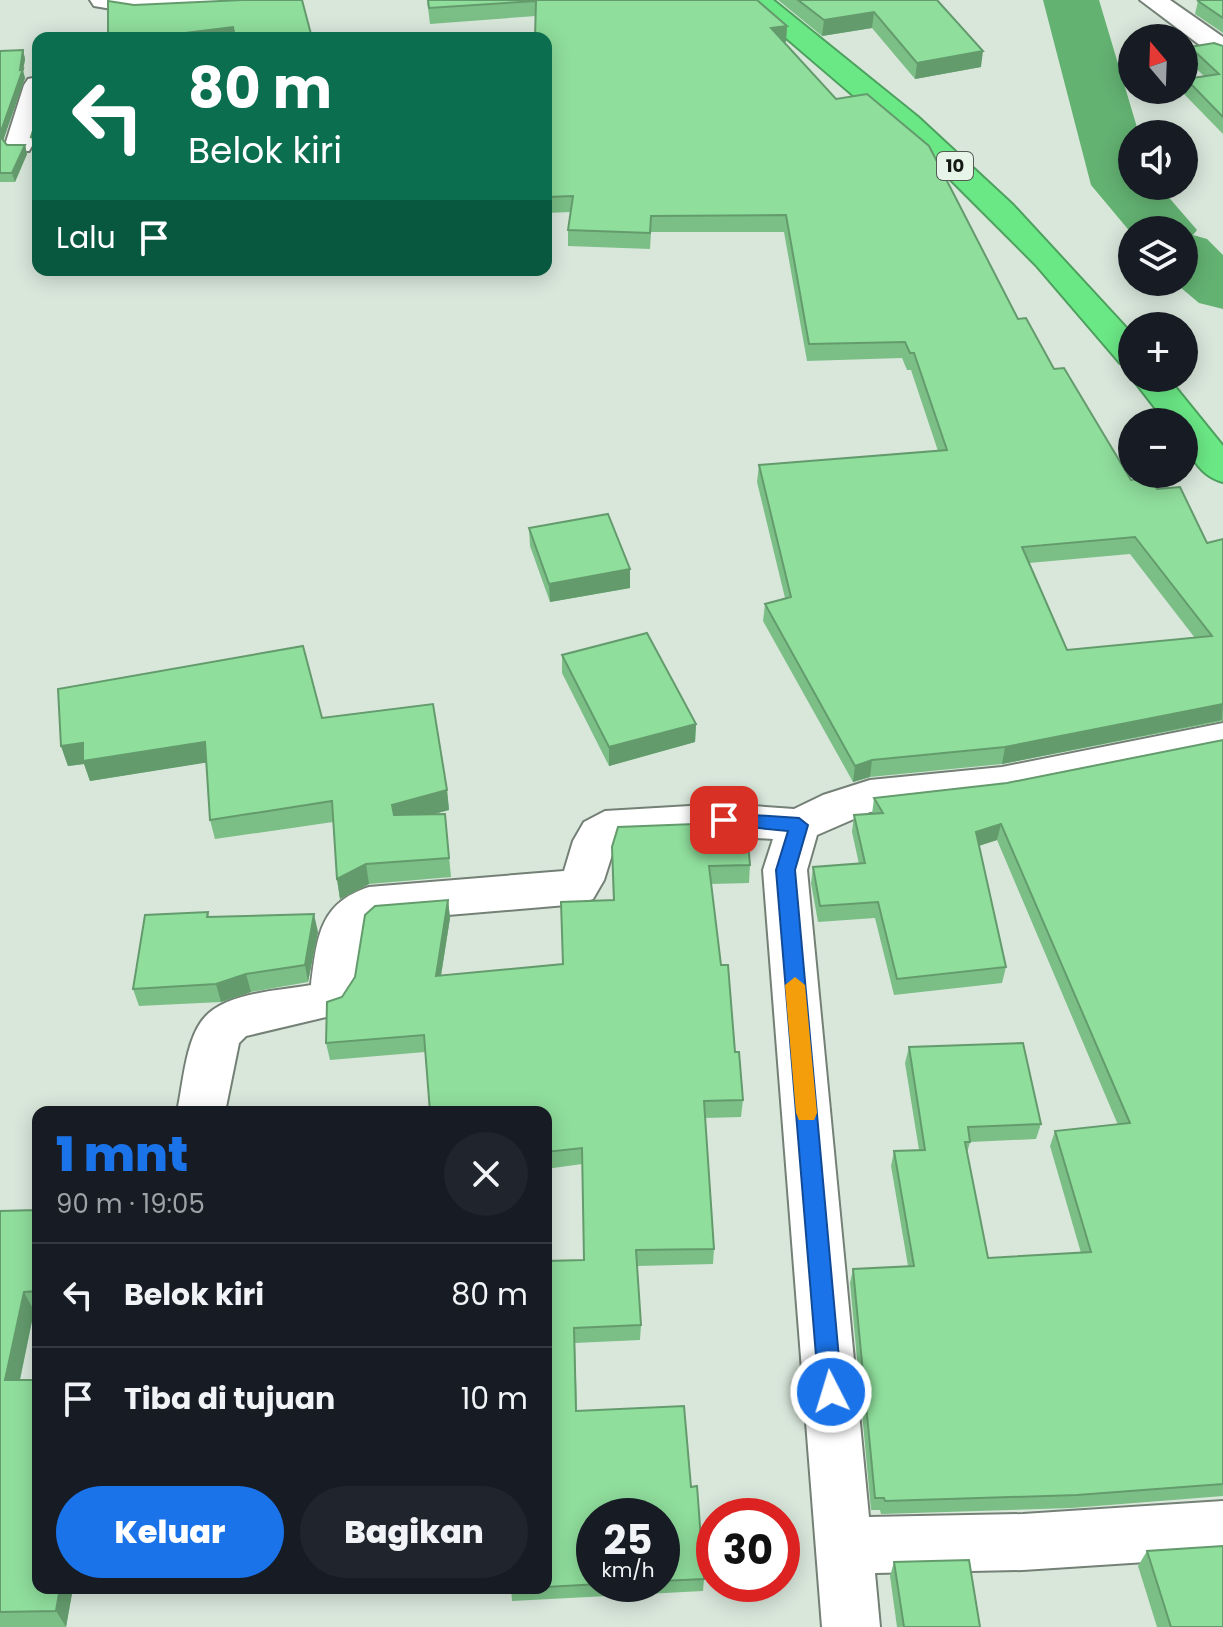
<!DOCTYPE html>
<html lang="id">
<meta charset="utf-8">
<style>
:root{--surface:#171b24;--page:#20242c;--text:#f1f3f6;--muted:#9ea1a6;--line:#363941;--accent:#1a73e8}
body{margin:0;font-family:Poppins,sans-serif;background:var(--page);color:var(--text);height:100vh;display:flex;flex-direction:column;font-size:30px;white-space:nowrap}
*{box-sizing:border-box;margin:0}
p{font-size:26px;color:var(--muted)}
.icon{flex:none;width:44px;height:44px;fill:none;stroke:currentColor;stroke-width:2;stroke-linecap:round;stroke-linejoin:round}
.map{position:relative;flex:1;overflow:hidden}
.drawer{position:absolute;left:32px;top:1106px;width:520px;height:488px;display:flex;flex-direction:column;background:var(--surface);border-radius:16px;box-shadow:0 4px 20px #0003}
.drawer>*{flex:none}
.hud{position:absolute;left:32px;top:32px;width:520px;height:244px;border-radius:16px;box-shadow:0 4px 20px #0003;background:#0b6e4f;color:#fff;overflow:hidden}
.needle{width:52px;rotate:341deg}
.tools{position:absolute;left:1118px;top:24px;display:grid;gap:16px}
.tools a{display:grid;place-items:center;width:80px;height:80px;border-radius:50%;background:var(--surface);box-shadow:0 4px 20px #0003;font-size:40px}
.speed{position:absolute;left:576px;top:1498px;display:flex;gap:16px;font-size:40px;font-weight:700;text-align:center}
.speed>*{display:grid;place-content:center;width:104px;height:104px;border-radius:50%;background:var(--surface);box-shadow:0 4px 20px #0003;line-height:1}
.speed small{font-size:20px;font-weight:400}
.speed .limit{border:12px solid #d22;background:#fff;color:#111}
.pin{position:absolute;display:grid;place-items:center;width:68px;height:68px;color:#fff;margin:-34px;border-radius:16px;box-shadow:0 4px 12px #0006}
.me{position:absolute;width:88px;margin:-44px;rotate:355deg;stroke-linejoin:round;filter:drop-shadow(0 0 6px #0008)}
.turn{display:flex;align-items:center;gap:28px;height:168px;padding:0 24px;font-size:36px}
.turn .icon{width:104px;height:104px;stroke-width:2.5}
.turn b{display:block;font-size:56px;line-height:68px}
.then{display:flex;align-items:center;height:76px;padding:0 24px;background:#0003;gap:16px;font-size:30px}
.round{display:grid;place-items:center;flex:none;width:84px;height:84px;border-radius:42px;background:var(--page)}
.headline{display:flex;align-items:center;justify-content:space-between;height:136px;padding:0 24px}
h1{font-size:48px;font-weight:800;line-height:60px;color:var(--accent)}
.primary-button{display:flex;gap:16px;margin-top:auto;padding:16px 24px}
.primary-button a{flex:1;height:92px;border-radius:48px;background:var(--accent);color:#fff;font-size:32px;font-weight:800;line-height:92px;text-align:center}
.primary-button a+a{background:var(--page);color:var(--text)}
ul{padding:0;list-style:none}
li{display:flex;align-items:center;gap:24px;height:104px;padding:0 24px;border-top:2px solid var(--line)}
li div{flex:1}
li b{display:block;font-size:30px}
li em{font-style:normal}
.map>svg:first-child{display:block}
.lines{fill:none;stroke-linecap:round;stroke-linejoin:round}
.river{fill:#63b272;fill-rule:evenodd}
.street-casing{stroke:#748075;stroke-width:4}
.highway-casing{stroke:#4da05e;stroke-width:4}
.street{fill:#fff;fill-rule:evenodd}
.highway{fill:#6be886;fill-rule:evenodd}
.wall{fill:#7bbf86;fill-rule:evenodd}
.shaded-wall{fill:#649b6d}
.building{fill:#8fde9c;stroke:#649b6d;stroke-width:2;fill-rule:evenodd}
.route{fill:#1a73e8;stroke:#114b97;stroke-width:2}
.slow{fill:#f59e0b}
.labels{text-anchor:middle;stroke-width:8;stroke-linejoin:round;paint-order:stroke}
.shield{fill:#e7f5e8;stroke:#535b54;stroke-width:2}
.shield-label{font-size:18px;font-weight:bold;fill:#141914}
</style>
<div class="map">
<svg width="1223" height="1627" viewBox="0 0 1223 1627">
<rect width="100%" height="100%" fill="#d9e7db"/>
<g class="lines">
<path class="river" d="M1043,0H1099L1139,134H1132V186H1159L1197,230L1193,235L1207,239L1223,255V309L1199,303L1174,282H1184V230H1132V234L1091,185Z"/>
<g class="street-casing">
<g id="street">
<path d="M90,0H296L283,8L136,13L94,6Z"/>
<path d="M1140,0H1170L1223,37V57L1213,55Z"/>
<path d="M38,77C38,101 43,131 29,151H9L5,145L24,85L28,79Z"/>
<path d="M1223,723V753L1002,797L870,812L817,835L807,870L869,1517L1023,1514L1223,1501V1557L1023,1570L875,1573L880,1627H822L763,870L773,839L724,836L616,842L604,880L593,899L578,904L377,921L365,931L356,993L343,1013L246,1036L239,1043L225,1112H177C183,1085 185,1045 201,1022C221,992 279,991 311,985C317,938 319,903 369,887L564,871L573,841L584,822L605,811L724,804L794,809L823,795L870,780L1002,767Z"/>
</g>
</g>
<g class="highway-casing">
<g id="highway">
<path d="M742,0H773L918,117L1013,205L1132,334V366L1120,363L1036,265L944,173Z"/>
<path d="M1132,378H1168L1223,446V482C1196,475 1184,447 1184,422H1166Z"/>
</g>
</g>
<use href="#street" class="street"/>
<use href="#highway" class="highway"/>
</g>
<g class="wall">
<path d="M427,0H757L787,26L786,42H784L1018,319L1131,480L1157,489L1207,543L1223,539V721L1002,764L870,777L853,782L763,621L765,604L785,598L757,482L759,465L938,451L911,370H907L902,358L807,361L784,232H651L650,249L568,246V230L571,212L546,213V38L536,16L430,24ZM1130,554L1195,638L1067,650L1029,563Z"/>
<path d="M778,0H937L981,67L915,79L872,28L822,36Z"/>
<path d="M1223,0V33L1195,14L1198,1Z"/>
<path d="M1223,46V134L1183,93L1186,79L1204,76L1187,60L1190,47Z"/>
<path d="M23,50L25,59L23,71L25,78L3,140L7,145H25L27,154L15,182H0V51Z"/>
<path d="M38,114V149H34L31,137Z"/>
<path d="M529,528L630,588L550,602L530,546Z"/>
<path d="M562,655L696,724L695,742L609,766L562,673Z"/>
<path d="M322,718L447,790L449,810L434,814H445L451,877L369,884L340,899L337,879L333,822L215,839L210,820L206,762L90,781L84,764L68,766L61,746Z"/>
<path d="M1223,740V1496L1071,1508L881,1514L880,1510H871L850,1283L853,1269L908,1266L891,1166L894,1151L919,1150L905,1063L909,1047L1041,1124L1036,1139L970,1142L967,1153L988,1258L1081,1253L1050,1146L1055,1131L1118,1125L997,840L979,846L1006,967L1002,983L894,995L875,918L818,922L811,883L813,867L859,864L852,832L854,815L872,814L874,798L1007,783Z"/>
<path d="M612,847L750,865L749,883L711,884L721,965L743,1100L741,1117L705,1118L714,1249L713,1264L637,1266L641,1325L640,1340L575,1343L577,1411L691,1487L704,1579L703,1591L512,1601L511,1588H546V1261L584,1260L582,1164L546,1169V1112L425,1052L330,1060L326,1043L342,997L448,900L450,918L441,976L563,964L613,900ZM662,1516V1584H594Z"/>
<path d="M208,912L209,917L318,932L308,982L251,992L221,1002L139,1006L133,989Z"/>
<path d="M38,1204V1311H34L20,1380L73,1588L66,1627H0V1211L37,1210Z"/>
<path d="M1147,1551L1223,1627H1157L1138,1566Z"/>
<path d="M894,1562L980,1627H897L890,1576Z"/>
</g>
<g class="shaded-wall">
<path d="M874,12L872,28L822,36L824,20Z"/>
<path d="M787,26L786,42L770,44L771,28Z"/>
<path d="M233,27L235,38H168L169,35Z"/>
<path d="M23,50L25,59L23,71L25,78L2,144L0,134L20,70Z"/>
<path d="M983,51L981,67L915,79L917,63Z"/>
<path d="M25,145L27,154L15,182L12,173Z"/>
<path d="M630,569V588L550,602L549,584Z"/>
<path d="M1223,704L1222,720L1002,764L1005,747Z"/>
<path d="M696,724L695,742L609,766V747Z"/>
<path d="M205,742L210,762L90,781L84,764L68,766L61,746L83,743Z"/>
<path d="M872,760L870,777L853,782L855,766Z"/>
<path d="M447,790L449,810L395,824L392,805Z"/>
<path d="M1001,824L997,840L972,848L976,832Z"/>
<path d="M366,864L369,884L340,899L337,879Z"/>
<path d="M448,900L450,918L438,994L436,976Z"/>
<path d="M314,914L318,932L308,982L305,965Z"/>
<path d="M246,974L251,992L221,1002L216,984Z"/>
<path d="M24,1292L34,1311L16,1398L5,1380Z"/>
<path d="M60,1588H73L66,1627L56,1611Z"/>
</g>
<g class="building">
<path d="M242,0H302L312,38H235L233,27L169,35L168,38H108V1L134,5Z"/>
<path d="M428,0H757L787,26L771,28L836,99L867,94L929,146L1018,319L1026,318L1054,369L1064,368L1131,480L1152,478L1157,489L1180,487L1207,543L1223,539V704L1005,747L872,760L855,766L765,604L791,597L759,465L947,450L914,353H910L905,342L809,344L786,215L651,216L650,233L568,230L573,196L546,197V38H535L536,1L429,8ZM1135,537L1212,636L1067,650L1022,547Z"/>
<path d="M798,0H937L983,51L917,63L874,12L824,20Z"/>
<path d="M1200,0H1223V18L1198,1Z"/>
<path d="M1214,43L1223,46V117L1186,79L1219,74L1190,47Z"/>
<path d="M23,50L20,70L23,69L0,134V51Z"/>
<path d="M38,114V137H31Z"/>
<path d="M0,136L7,145H25L12,173H0Z"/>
<path d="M608,514L630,569L549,584L529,528Z"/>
<path d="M647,633L696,724L609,747L562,655Z"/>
<path d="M303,646L322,718L433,704L447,790L392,805L394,815L445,814L449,858L366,864L337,879L332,801L210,820L205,742L83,761V743L61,746L58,689Z"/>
<path d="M1223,740V1484L1077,1495L885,1501L884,1498H875L853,1269L914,1266L894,1151L925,1150L909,1047L1023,1043L1041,1124L968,1127L970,1142H965L988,1258L1091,1252L1055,1131L1130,1123L1001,824L976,832L1006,967L897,979L878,902L820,906L813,867L865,863L854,815L883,813L874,798L1007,783Z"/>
<path d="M746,822L750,865L709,866L721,965H728L735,1052H739L743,1100L704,1101L714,1249L636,1250L641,1325L574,1328L576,1411L684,1406L691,1487L697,1486L704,1579L662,1581V1516H594V1584H600L546,1587V1261L584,1260L582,1148L546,1152V1112H430L424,1035L326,1043L327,1002L342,997L355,977L365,915L375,906L448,900L436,976L563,964L561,902L614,900L612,847L618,827Z"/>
<path d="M208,912L207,917L314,914L305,965L246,974L216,984L133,989L145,915Z"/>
<path d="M37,1204L38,1291L24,1292L5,1380H38V1588H60L56,1611L0,1612V1211L37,1210Z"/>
<path d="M1223,1546V1627H1171L1147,1551Z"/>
<path d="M969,1560L980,1627H904L894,1562Z"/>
</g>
<path class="route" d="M724,813L799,818L808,825L795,870L842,1392L839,1400L831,1403L823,1400L819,1392L776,870L788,831L718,824V815Z"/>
<path class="slow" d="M795,977L805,985L817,1113L814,1120H799L796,1113L785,985Z"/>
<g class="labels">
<rect class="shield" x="937" y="152" width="36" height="28" rx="6"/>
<g class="shield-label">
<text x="955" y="172">10</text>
</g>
</g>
</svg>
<div class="tools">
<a><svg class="needle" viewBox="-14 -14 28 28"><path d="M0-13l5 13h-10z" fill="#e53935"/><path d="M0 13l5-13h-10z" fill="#9ea1a6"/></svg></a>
<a><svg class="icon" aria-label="sound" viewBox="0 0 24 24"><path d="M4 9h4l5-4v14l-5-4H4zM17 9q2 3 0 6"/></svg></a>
<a><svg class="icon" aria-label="layers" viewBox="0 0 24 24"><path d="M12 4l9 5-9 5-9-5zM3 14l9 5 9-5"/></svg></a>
<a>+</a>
<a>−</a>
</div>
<div class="speed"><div>25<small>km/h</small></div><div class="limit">30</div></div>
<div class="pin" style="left:724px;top:820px;background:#d93025"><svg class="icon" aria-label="arrive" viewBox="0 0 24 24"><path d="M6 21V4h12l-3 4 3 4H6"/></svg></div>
<svg class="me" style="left:831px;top:1392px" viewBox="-20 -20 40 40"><circle r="17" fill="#1a73e8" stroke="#fff" stroke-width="3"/><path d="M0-11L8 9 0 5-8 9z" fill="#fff"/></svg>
<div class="hud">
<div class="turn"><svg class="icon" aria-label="left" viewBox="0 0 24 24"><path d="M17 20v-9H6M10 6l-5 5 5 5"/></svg><div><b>80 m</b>Belok kiri</div></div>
<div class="then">Lalu<svg class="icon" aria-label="arrive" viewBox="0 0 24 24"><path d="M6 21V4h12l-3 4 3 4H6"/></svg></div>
</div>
<section class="drawer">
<div class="headline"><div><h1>1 mnt</h1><p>90 m · 19:05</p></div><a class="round"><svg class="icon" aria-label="close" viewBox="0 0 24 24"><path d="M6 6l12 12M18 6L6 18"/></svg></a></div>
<ul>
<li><svg class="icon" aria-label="left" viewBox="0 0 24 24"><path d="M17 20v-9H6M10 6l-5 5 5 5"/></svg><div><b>Belok kiri</b></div><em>80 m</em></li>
<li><svg class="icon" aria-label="arrive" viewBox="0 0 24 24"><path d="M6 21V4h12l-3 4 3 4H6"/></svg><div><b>Tiba di tujuan</b></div><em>10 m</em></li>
</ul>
<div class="primary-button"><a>Keluar</a><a>Bagikan</a></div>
</section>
</div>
